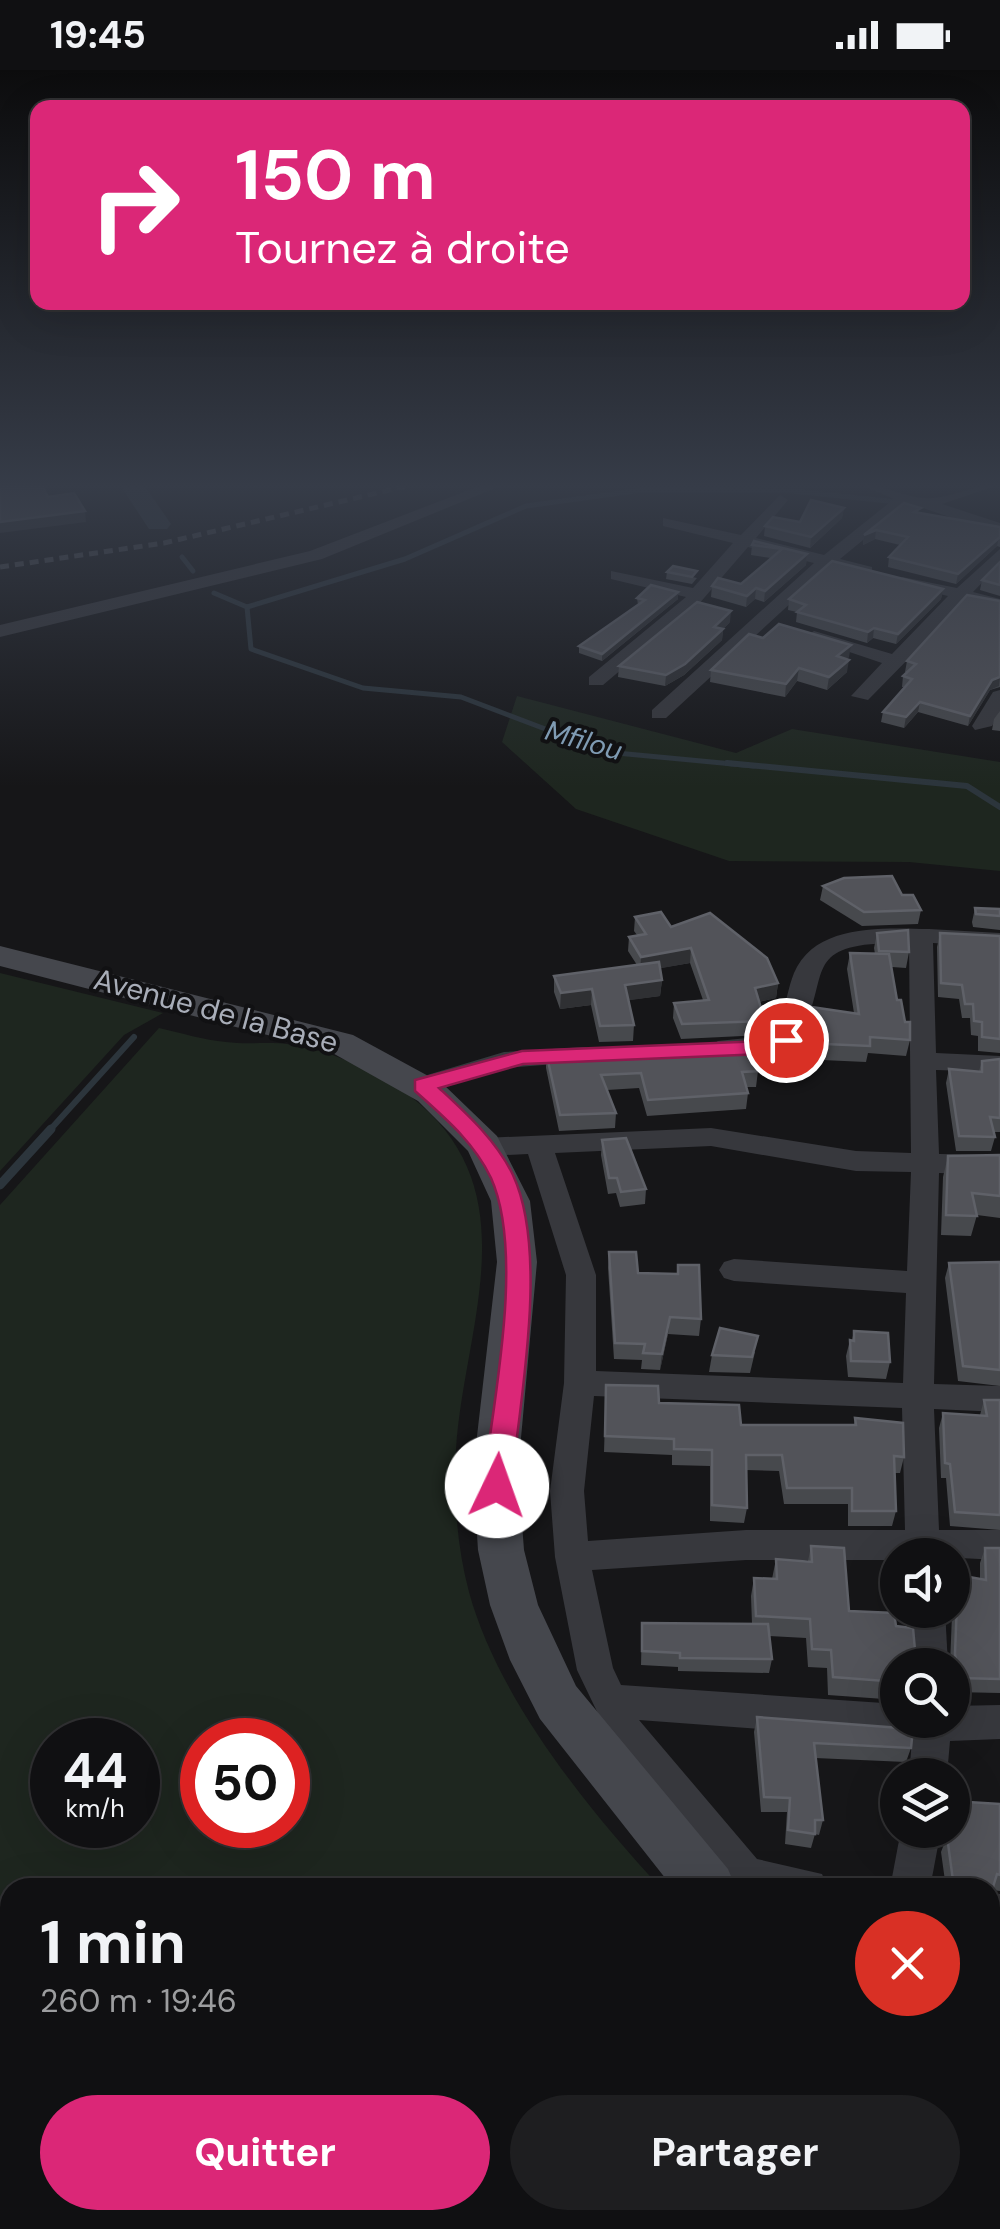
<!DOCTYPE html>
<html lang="fr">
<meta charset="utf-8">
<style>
:root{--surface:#101012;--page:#1e1e20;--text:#f1f3f6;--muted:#9c9d9f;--line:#303032;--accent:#db2777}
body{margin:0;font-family:"DM Sans",sans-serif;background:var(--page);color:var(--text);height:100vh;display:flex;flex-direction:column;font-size:38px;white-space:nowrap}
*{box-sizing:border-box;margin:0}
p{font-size:32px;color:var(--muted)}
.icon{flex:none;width:55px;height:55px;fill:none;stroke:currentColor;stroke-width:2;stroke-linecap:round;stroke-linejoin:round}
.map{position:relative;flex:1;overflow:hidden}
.drawer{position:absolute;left:0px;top:1808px;width:1000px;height:352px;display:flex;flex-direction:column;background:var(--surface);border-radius:30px 30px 0 0;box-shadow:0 10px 40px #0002,0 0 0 2px var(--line)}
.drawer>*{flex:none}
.top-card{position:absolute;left:30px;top:30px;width:940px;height:210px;border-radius:20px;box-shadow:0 10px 40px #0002,0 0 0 2px var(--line);background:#db2777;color:#fff;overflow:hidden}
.buttons{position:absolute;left:880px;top:1468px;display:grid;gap:20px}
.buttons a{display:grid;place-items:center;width:90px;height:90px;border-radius:50%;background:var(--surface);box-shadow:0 10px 40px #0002,0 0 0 2px var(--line);font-size:50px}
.speed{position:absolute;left:30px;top:1648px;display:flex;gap:20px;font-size:50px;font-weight:700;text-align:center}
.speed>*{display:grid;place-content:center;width:130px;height:130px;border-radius:50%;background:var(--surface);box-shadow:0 10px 40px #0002,0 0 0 2px var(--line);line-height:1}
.speed small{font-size:25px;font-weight:400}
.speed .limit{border:15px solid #d22;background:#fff;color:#111}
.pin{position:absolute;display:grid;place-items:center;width:85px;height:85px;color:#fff;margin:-42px;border:5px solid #fff;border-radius:50%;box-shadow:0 2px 10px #0007}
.me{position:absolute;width:110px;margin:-55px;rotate:3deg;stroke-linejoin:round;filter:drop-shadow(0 0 8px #0008)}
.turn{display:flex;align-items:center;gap:35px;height:210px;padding:0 40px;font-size:45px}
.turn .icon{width:130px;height:130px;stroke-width:2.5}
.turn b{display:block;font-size:70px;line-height:85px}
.round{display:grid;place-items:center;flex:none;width:105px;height:105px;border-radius:52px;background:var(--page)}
.overview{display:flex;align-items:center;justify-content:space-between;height:170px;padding:0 40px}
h1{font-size:60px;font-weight:700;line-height:75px}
.action{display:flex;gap:20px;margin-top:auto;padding:20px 40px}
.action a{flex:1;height:115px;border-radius:60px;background:var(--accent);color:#fff;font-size:40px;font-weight:700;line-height:115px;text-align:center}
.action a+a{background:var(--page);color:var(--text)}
.status{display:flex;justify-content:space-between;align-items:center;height:70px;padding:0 50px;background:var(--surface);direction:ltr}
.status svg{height:28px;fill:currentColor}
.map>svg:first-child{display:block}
.green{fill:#1e261f;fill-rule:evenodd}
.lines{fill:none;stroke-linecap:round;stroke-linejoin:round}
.stream-far2{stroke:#2c353c;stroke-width:5}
.stream-far1{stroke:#2c353c;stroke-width:6}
.stream{stroke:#2c353c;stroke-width:9}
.river{fill:#2c353c;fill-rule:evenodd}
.street{fill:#37383d;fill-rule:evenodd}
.secondary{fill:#45474d;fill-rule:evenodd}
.rail{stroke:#4a4c52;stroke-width:5;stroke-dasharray:9 6;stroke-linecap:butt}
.wall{fill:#47494d}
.shaded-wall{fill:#2f3033}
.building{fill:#525359;stroke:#5f6168;stroke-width:2.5}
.route{fill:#db2777;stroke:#8e194d;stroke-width:2.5}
.labels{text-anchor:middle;stroke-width:8;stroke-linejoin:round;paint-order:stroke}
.far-water-label{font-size:28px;font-style:italic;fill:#7f9bb3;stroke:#111113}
.street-label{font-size:30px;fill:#a8adb8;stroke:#111113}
</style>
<div class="status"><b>19:45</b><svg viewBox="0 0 49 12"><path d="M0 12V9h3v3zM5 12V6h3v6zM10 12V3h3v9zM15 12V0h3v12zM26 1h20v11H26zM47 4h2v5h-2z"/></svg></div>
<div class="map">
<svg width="1000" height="2159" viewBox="0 0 1000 2159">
<rect width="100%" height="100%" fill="#161618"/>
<g class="green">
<path d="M517,626L736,683L792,659L1000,692V801L909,792L729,791L576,739L502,672Z"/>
<path d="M0,903L163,943L124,965L0,1101Z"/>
<path d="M159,958C181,963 204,970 226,972C248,975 271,971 294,975C333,981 379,1003 410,1026C532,1120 464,1256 456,1379C453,1425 457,1477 469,1522C498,1628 586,1737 660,1817L10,1818V2150H931L937,2159H0V1135ZM52,1670H138V1755H52ZM202,1670H288V1755H202Z"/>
</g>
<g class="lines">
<g class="stream-far2">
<path d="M182,487L193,501"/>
<path d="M214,523L247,537L251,579L363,618L461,627L606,682L754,696"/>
<path d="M247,537L405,489L526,436L642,420L792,421L898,432"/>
</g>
<g class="stream-far1">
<path d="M727,693L967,716L1000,737"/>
<path d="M49,1061L134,967"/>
</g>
<path class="stream" d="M0,1115L51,1059"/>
<path class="river" d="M120,415H144L171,454L167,459H149Z"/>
<g class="street">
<path d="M482,415H503L322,489L0,567V555L310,481Z"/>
<path d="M861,415C885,414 902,427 925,428C946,430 973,415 998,415L942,434L1000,453V464L908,433L840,489L872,497V505L830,497L666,648H652V640L814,493L748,477L698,535L603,615H589V607L686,527L611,509V501L693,518L733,473L663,456V448L741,465L780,425L788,430L756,468L824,485L894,429Z"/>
<path d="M1000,479V494L973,522L1000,529V539L965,531L868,630L851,626L882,593L805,567L814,561L892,584L948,526L902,515V507L957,518Z"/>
<path d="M1000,620V643L992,656L975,660L972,656L993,622Z"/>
<path d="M929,859L1000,863V877L933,873L936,983L1000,986V1002L936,1000L939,1084L1000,1085V1105L939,1103L934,1314L1000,1316V1342L934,1339L939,1460H1000V1490L898,1485V1490H746L592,1500L613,1598L621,1615L898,1634V1650H952V1636L1000,1635V1669L950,1671L947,1705H909L912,1670L639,1650L757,1789L822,1804L828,1818H714L708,1804L711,1797L616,1681L577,1600L555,1487L550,1421L564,1313L566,1205L528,1084L484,1086L470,1077L484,1068L711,1058L856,1081L911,1083L909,873C790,871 838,906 794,976C773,984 722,999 705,979L718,971L775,965C785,945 786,923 794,903C815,853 884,858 929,859ZM711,1076L856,1101L911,1102L907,1201L734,1189L724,1192L719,1200L724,1208L734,1211L906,1223L903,1313L596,1301V1205L555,1083ZM594,1326L902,1338L905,1460H746L588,1471L584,1421Z"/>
<path d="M585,977L594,979L598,985L594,991L506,998L423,1024L410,1015L414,1009L504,982Z"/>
<path d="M909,1540H945L948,1595H912Z"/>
<path d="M901,1760H941L930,1818H890Z"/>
<rect x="990" y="1824" width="10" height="40"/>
</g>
<g class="secondary">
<path d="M0,876L353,965L443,1014L497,1066L530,1131L537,1192L518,1401L524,1480L538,1535L576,1616L728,1799L736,1818H673L540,1649L510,1590L490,1535L478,1480L473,1401L497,1192L491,1131L468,1081L418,1031L329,981L0,896Z"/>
<path d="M990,2123L1000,2127V2159H952L949,2150H990Z"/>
</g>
<path class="rail" d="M0,497L164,473L411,415"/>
</g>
<g class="wall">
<path d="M904,433L921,443L1000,457V477L997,476L956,514L888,497L889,487L900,475L875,469L863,475L864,465Z"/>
<path d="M844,438L842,448L810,478L764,466L765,456L800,452Z"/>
<path d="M752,475L807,484L806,495L764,532L755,529L746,537L711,527L712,516L741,514L771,488L751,485Z"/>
<path d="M1000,492V526L980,520L982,510Z"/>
<path d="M667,502L697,508L692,514L666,509Z"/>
<path d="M943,519L941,529L896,574L873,568L867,573L796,552L797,542L788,540L789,529Z"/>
<path d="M678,522V529L602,591L579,583V576L638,535L637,528Z"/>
<path d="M1000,531V617L990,620L968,656L918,642L904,658L881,652L883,642L904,617H902L903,606L908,602H905L907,591Z"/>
<path d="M730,552L723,559L722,570L684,605L665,616L618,607L619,596Z"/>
<path d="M849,587L846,589L847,602L827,620L797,611L785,627L710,612L711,600Z"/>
<path d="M1000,641V661L992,660L994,649Z"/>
<path d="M823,816L902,825L921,840L918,854L862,856L820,830Z"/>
<path d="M975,838L1000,839V860L973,857L972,852Z"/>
<path d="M635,847L671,857L778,913L776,928L759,932L765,951L763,965L681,969L673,948L674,933L703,930L690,893L660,898L662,910L660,926L628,930L634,955L633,971L599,972L591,935L560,939L554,922V906L637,895L628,881L629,867L637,865L634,861Z"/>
<path d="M877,863L909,882L906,898L892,897L897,930L910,970L906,986L868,983L866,992L800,989L803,973L854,943L847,899L850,883L875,884L874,878Z"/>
<path d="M940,863L1000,866V983L978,981V966L971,965L970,948H962L959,929L938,927L937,877Z"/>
<path d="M546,982L758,1001L756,1017H746L748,1023L746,1039L647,1046L639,1018L607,1020L616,1043L615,1058L559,1061L546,998Z"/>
<path d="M1000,989V1062H994L995,1067L991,1081H956L946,1013L949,999L979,1001L982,991Z"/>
<path d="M602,1070L646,1119L645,1134L620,1137L616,1123L608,1124L601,1085Z"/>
<path d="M1000,1085V1148L977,1145L971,1166L941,1165L943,1107L948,1086Z"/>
<path d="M609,1182L638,1203L677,1204L678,1195L701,1249L699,1266L668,1264L660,1300L641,1299L642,1290L614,1289L608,1198Z"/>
<path d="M1000,1192V1316L958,1311L945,1208L949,1193Z"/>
<path d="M854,1261L890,1292L886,1309L848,1307L846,1286L850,1270H852Z"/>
<path d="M755,1282L750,1303L709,1302L712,1285Z"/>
<path d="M606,1315L659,1333L741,1355H854L855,1348L904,1387L900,1403H895L896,1441L892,1456H848V1434H784L779,1401L746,1400L747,1438L744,1453L710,1451V1396L672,1395V1385L604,1382Z"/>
<path d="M984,1330H1000V1460L950,1456L946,1408H941L939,1358L943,1343L980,1345Z"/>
<path d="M811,1476L849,1541L898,1595V1630L828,1625L827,1598L808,1597L806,1568L769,1566L772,1589L769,1603L678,1601V1597L641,1595L642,1553L752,1554L751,1526L754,1508L772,1509L776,1489L808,1491Z"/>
<path d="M985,1478H1000V1623L954,1622L952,1595H950L953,1520L958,1505L980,1509V1493Z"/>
<path d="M757,1647L911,1678L906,1692L815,1688L823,1750L819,1765L815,1764L811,1778L785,1774L787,1742H761L754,1662Z"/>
<path d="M952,1731L1000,1734V1821L992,1820L990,1825V1818H946L941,1782L946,1769L945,1760H952Z"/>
<path d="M990,1864L1000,1865V1987L990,1976Z"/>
</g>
<g class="shaded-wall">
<path d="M844,438L842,448L810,478L811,467Z"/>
<path d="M85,441L86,452L0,463V452Z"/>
<path d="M876,460L875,469L863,475L864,465Z"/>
<path d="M999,467L997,476L956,514L958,504Z"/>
<path d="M807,484L806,495L764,532L765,521Z"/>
<path d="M756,518L755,529L746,537L747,526Z"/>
<path d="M943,519L941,529L896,574L898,564Z"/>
<path d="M678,522V529L602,591V584Z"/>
<path d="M731,541L730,552L713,568L714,557Z"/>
<path d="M874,558L873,568L867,573L868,562Z"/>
<path d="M723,559L722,570L684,605L665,616L666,605Z"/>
<path d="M851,575L849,587L835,598L837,586Z"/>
<path d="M849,590L847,602L827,620L829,607Z"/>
<path d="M799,598L797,611L785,627L786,614Z"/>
<path d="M1000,607L999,616L990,620L968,656L970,646L992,610Z"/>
<path d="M920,632L918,642L904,658L906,647Z"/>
<path d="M691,878L690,893L640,902L641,887Z"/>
<path d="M662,910L660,926L624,931L625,915Z"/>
<path d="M778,913L776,928L753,933L755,918Z"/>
<path d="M592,919L591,935L560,939L561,923Z"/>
<path d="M670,1247L668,1264L660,1300L662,1284Z"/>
</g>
<g class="building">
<path d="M0,415H42L48,427L74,423L85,441L0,452Z"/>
<path d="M811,430L844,438L811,467L765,456L773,447L800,452Z"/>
<path d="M904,433L921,438L914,442L1000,457V467L958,504L889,487L908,467L876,460L864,465Z"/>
<path d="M754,471L807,484L765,521L756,518L747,526L712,516L718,508L741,514L782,479L752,475Z"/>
<path d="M832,491L943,519L898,564L874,558L868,562L797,542L806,535L789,529Z"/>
<path d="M1000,492V515L982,510Z"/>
<path d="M673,496L697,501L692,507L667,502Z"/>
<path d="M651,515L678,522L602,584L579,576L645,530L637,528Z"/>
<path d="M967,525L1000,531V607L992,610L970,646L920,632L906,647L883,642L912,609L903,606L916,594L907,591Z"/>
<path d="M697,532L731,541L714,557L723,559L685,594L666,605L619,596Z"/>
<path d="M779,554L851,575L837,586L849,590L829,607L799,598L786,614L711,600L749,564L763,568Z"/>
<path d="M892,806L902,825H913L921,840L864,842L823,816L844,808Z"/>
<path d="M975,838L1000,839V846L976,844Z"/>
<path d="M661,842L671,857L710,843L767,888L778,913L755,918L765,951L682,954L674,933L709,930L691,878L641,887L629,867L646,864L635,847Z"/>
<path d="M908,860L909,882L879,881L877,863Z"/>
<path d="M940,863L1000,866V969L982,967V952L974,951L973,934H965L962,915L941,913Z"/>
<path d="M850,883L889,884L897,930H901L905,952H910V970L870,967V976L803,973L811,937L859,944Z"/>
<path d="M659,892L662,910L625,915L634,955L600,956L592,919L561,923L554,906Z"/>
<path d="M751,973L758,1001L742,1002L748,1023L648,1030L641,1003L601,1005L616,1043L560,1045L546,982Z"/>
<path d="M1000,989V1048L990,1047L995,1067L959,1066L949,999L982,1002V991Z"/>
<path d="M626,1068L646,1119L621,1122L617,1108H609L602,1070Z"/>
<path d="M1000,1085V1126L972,1123L977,1146L946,1145L948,1086Z"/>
<path d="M609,1182H636L638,1203L678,1204V1195H699L701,1249L670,1247L662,1284L643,1283L645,1274L615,1273Z"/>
<path d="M1000,1192V1300L963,1296L949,1193Z"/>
<path d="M720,1258L758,1266L752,1287L712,1285Z"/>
<path d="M854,1261L888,1263L890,1292L851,1291L850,1270L854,1271Z"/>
<path d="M606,1315L658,1316L659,1333L739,1335L741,1355H856L855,1348L903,1353L904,1387L894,1386L896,1441H852V1418H787L782,1385H746L747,1438L712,1435V1380L674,1379V1369L605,1366Z"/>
<path d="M984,1330H1000V1445L955,1442L950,1394L945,1393L943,1343L987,1346Z"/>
<path d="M811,1476L844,1478L849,1541L894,1543L896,1556L913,1558L915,1580L925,1581L924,1595H898V1612L833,1607L831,1580L812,1579L810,1549L756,1546L754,1508L777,1509L776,1489L812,1492Z"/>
<path d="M985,1478H1000V1609L959,1608L955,1584L958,1505L986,1510Z"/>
<path d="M642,1553L768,1554L772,1589L680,1588V1583L642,1581Z"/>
<path d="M757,1647L913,1659L911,1678L814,1673L823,1750H815V1764L788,1760L790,1728L764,1727Z"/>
<path d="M952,1731L1000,1734V1805L997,1804L993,1817L954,1818L947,1766H954Z"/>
<path d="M990,1864L1000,1865V1967L990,1956Z"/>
</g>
<linearGradient id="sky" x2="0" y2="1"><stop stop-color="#0c0c0d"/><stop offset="0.58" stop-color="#363c48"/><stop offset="1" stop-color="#363c48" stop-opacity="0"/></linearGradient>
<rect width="1000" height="717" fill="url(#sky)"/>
<path class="route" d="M786,963L793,965V975L767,984L523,994L439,1018C467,1044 496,1070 513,1105C549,1183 520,1330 511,1416L507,1424H488L483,1416C493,1333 525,1184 491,1108C474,1072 444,1047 415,1021V1010L522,981L764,971Z"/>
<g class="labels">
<g class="far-water-label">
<text transform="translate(584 670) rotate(16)" y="10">Mfilou</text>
</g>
<g class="street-label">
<text transform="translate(216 941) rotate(15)" y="10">Avenue de la Base</text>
</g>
</g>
</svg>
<div class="buttons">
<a><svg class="icon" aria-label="sound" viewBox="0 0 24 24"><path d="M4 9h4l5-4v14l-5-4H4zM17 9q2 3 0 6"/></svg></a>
<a><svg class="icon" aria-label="search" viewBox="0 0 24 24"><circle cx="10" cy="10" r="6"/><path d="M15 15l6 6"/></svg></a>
<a><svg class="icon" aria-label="layers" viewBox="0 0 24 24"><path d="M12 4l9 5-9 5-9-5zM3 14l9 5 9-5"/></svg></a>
</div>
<div class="speed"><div>44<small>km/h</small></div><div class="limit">50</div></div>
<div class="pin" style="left:786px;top:970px;background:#d93025"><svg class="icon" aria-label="arrive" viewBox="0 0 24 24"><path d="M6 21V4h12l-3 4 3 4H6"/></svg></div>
<svg class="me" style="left:497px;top:1416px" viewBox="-20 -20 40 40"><circle r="19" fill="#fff"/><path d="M0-13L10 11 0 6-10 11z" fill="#db2777"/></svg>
<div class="top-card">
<div class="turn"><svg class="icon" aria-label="right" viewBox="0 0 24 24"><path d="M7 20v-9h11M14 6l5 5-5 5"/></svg><div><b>150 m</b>Tournez à droite</div></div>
</div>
<section class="drawer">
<div class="overview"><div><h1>1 min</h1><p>260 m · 19:46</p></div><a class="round" style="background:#d93025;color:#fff"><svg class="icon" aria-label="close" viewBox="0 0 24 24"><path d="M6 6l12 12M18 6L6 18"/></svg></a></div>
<div class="action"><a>Quitter</a><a>Partager</a></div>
</section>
</div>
